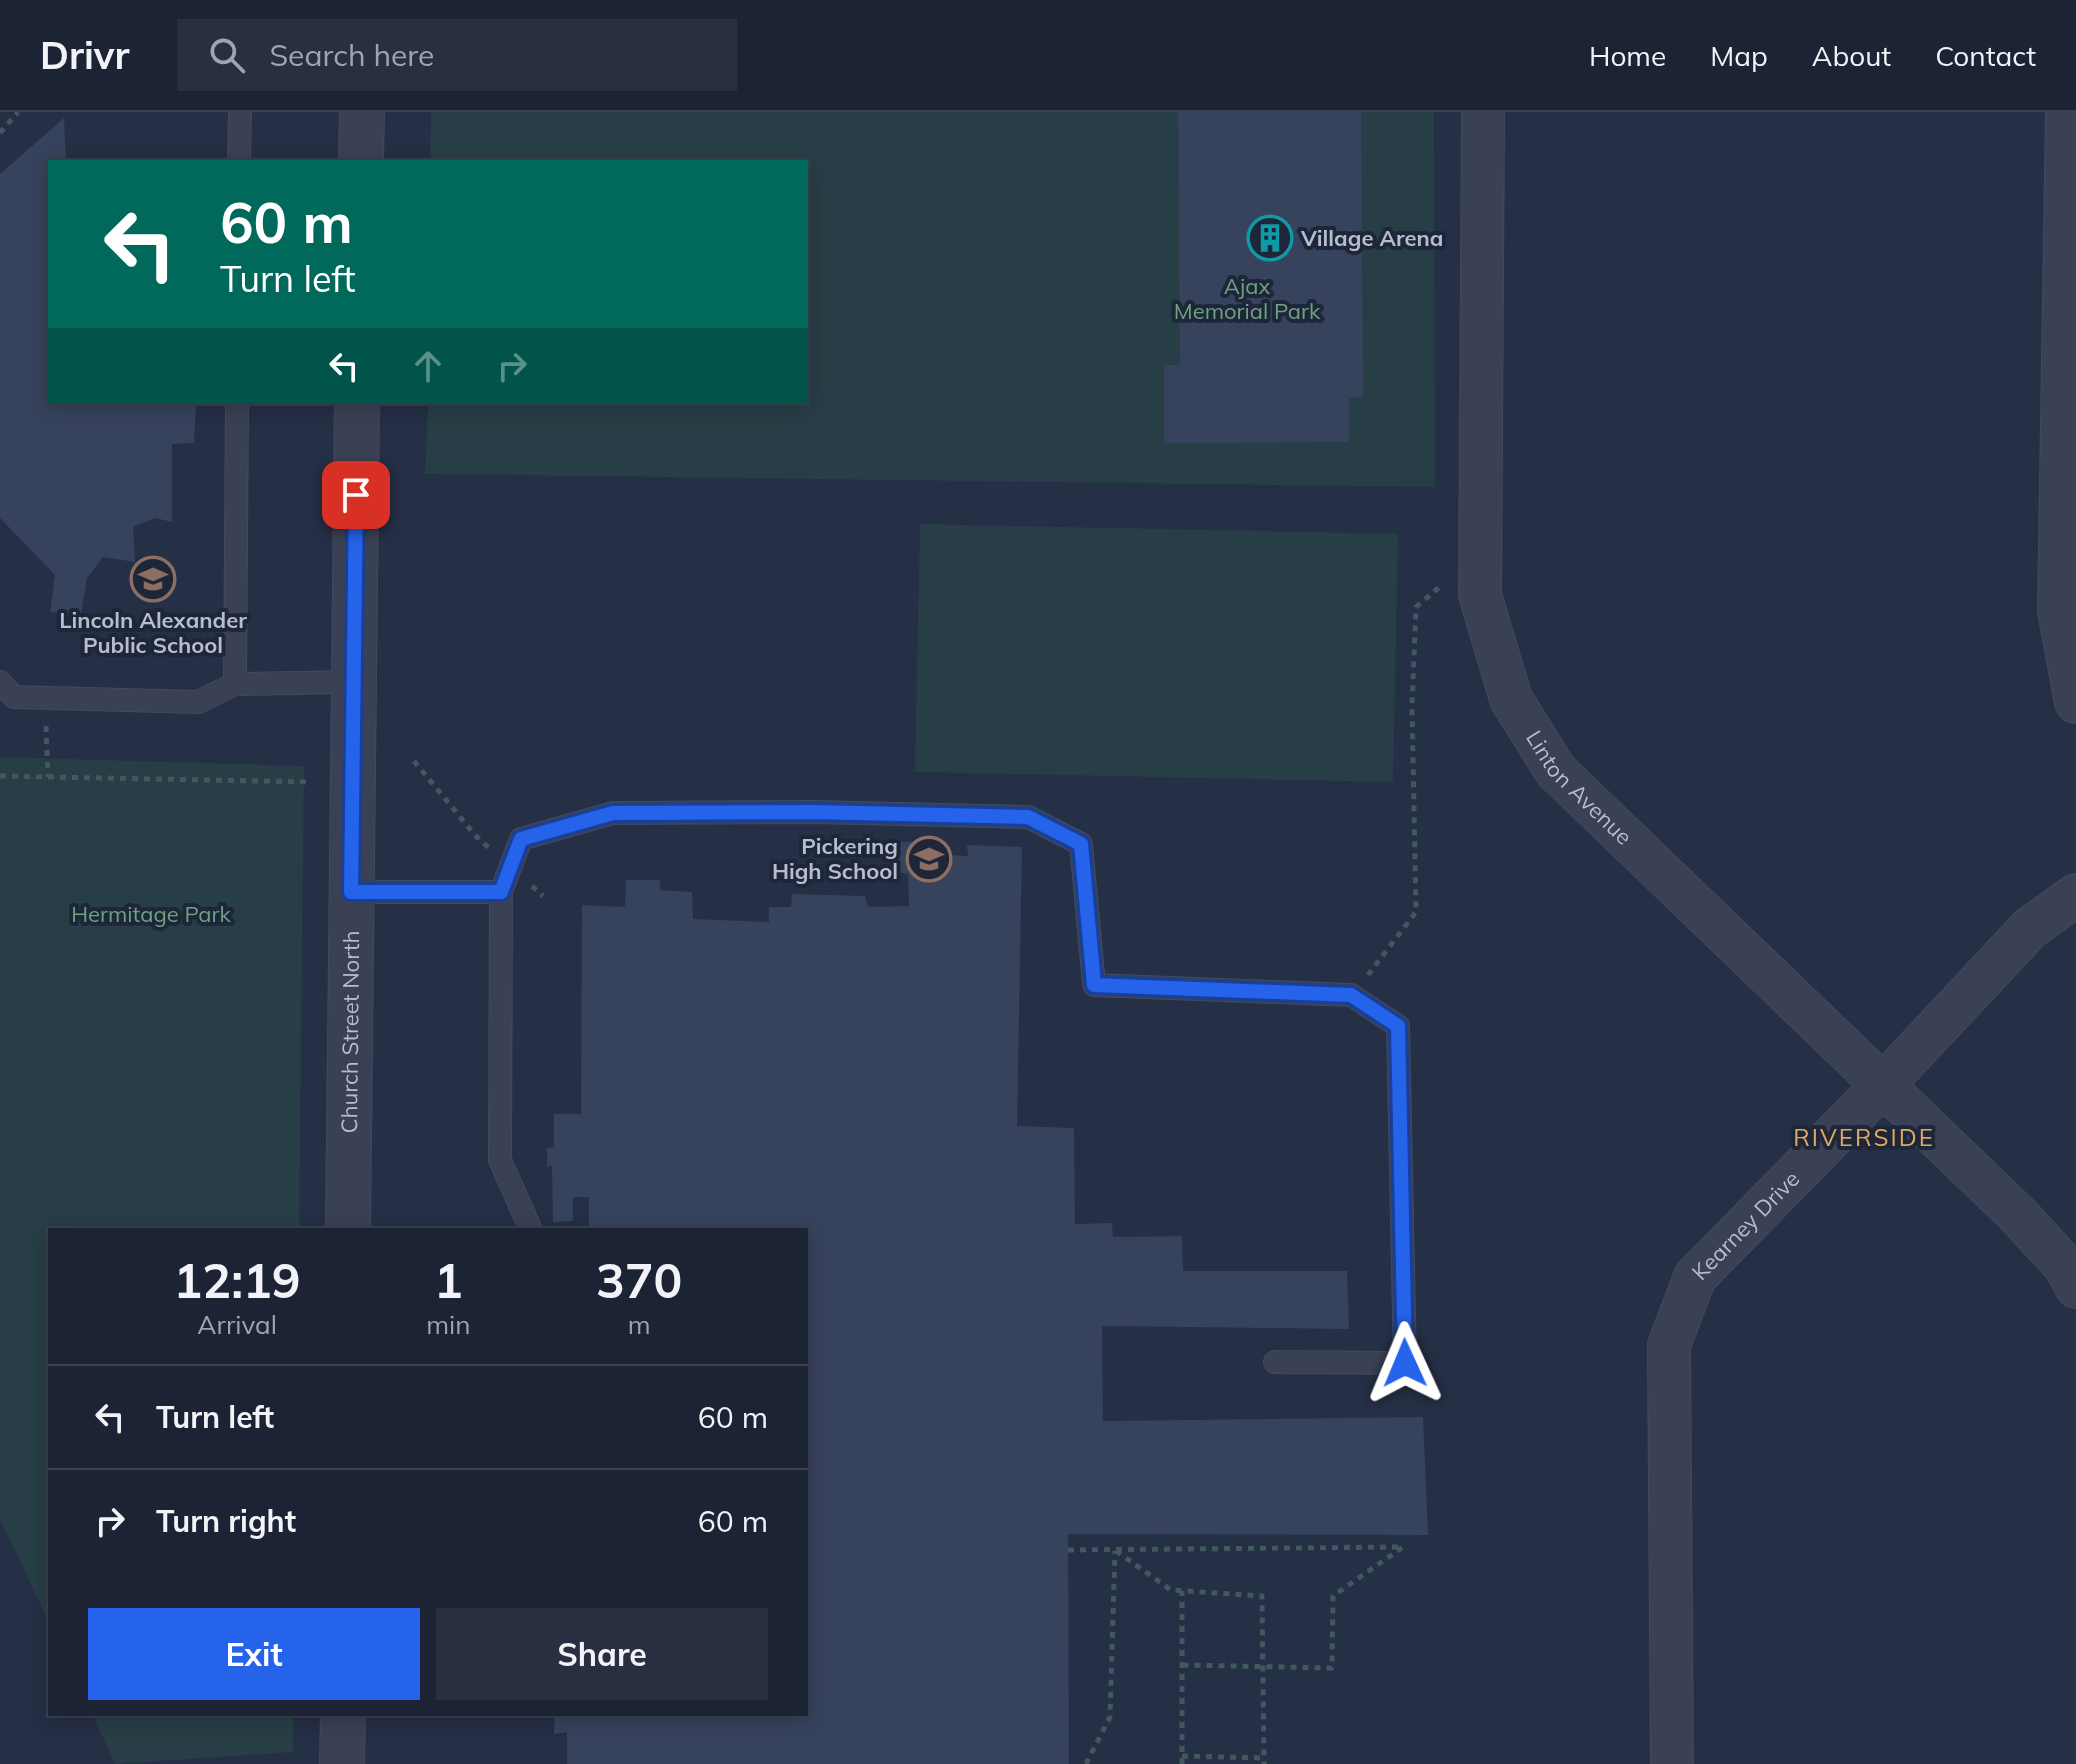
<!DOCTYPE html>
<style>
:root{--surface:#1c2334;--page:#292f40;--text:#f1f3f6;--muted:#a0a4ac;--line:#3a404f;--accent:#2563eb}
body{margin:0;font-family:Mulish,sans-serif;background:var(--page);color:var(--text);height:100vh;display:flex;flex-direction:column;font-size:30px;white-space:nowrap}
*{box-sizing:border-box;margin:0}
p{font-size:26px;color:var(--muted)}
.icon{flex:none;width:44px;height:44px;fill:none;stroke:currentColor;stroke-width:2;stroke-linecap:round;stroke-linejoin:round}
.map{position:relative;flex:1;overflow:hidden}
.panel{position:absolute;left:48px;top:1116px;width:760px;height:488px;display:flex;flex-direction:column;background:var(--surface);border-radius:0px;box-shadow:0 4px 20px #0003,0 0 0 2px var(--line)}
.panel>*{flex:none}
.guide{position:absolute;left:48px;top:48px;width:760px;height:244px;border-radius:0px;box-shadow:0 4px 20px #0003,0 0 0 2px var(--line);background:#00695c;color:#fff;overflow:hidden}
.pin{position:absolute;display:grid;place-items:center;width:68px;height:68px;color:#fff;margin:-34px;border-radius:16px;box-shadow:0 4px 12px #0006}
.me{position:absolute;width:88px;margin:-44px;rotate:359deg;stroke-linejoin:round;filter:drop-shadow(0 0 6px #0008)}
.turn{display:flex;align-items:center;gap:28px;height:168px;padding:0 40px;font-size:36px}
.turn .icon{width:104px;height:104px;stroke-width:2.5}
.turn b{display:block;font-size:56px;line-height:68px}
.lanes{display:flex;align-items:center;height:76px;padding:0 40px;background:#0003;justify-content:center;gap:40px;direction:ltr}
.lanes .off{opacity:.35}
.eta{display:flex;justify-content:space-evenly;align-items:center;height:136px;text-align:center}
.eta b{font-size:48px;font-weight:700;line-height:56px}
.cta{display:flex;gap:16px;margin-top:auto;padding:16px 40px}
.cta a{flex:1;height:92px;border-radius:0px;background:var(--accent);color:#fff;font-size:32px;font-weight:700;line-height:92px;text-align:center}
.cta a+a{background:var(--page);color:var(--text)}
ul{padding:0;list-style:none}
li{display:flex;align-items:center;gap:24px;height:104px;padding:0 40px;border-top:2px solid var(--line)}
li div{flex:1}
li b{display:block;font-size:30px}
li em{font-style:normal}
header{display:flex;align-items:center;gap:48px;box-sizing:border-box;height:112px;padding:0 40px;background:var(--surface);border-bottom:2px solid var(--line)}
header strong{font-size:38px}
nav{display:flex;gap:44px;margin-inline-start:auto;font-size:28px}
.search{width:560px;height:72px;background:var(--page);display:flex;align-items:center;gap:20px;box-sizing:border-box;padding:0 28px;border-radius:0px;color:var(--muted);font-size:30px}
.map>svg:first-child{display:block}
.green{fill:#273e46}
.building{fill:#37425c}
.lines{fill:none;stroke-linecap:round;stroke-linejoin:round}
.service-casing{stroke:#434a5e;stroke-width:24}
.minor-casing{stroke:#434a5e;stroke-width:44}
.tertiary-casing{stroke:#434a5e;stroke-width:46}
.path{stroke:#41585e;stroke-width:5;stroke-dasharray:6 6;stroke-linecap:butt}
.service{stroke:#3a4155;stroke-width:22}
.minor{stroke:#3a4155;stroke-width:42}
.tertiary{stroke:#3a4155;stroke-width:44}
.route-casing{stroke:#184099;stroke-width:20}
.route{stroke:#2563eb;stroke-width:14}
.labels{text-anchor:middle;stroke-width:8;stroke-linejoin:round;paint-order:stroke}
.poi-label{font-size:22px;font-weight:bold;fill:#b7bdce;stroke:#1e263a;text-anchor:start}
.park-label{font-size:22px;fill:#6da180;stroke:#1e263a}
.street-label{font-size:22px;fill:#b7bdce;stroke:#1e263a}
.neighbourhood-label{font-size:24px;letter-spacing:2px;fill:#dfa962;stroke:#1e263a}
</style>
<header>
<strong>Drivr</strong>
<div class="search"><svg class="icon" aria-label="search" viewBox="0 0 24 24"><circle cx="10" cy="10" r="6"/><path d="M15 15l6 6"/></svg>Search here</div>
<nav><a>Home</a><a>Map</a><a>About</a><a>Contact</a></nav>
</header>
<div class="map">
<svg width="2076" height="1652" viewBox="0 0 2076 1652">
<rect width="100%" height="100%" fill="#252f45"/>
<g class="green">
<path d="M431,0H1434L1435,375L425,362L428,290H806V50H430Z"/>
<path d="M920,412L1398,422L1393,670L915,660Z"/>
<path d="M0,645L304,654L299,1118H50V1513L0,1407Z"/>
<path d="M92,1602H293V1640L115,1652Z"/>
</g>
<g class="building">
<path d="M1178,0H1361L1363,285L1349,286V330L1164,331V253H1180Z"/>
<path d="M64,6L66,50H50V290H196L194,331L172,332V410L155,406L133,415L135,450L103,445L87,466L81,502L50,500L55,463L0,406V62Z"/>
<path d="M898,730H923V742L968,744L967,733L1022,735L1017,1014L1074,1016L1075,1112L1112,1111L1113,1125L1182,1124L1183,1159H1347L1349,1217L1102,1214L1103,1309L1423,1305L1428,1423L1068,1422L1069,1652H567V1620L554,1622L555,1604H568V1602H806V1118H589V1085H573V1109L553,1110L552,1054L547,1055V1036L554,1035V1002H581L582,793L625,795L626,768H660V778L692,780L693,807L769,810V795H791L792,782L865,784L868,795L909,794L908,762L898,760Z"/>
</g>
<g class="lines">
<g class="service-casing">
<g id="service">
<path d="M239,50L240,0"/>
<path d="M0,570L14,585L198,590L235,572L353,570"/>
<path d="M235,572L237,290"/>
<path d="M351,780H501L500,1048L531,1118"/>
<path d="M501,780L521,727L613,701L814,700L1028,705L1081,732L1094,873L1351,883L1398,914L1405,1251L1275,1250"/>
</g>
</g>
<g class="minor-casing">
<g id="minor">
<path id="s1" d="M1483,0L1480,483L1511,587L1556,659L2018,1103L2066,1155L2076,1175"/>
<path d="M2067,0L2059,499L2076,590"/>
<path id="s2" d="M1672,1652L1669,1233L1695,1165L1884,972L2030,816L2076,783"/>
</g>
</g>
<g class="tertiary-casing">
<g id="tertiary">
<path d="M361,50L362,0"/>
<path id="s3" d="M348,1118L357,290"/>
<path d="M342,1652L343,1602"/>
</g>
</g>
<g class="path">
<path d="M0,21L18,0"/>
<path d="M46,614L48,665"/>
<path d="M414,649L475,723L489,736"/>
<path d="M0,664L310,670"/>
<path d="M532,774L543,784"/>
<path d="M1368,863L1416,800L1412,594L1416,495L1442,473"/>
<path d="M1068,1438L1403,1435L1333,1484L1332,1556L1182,1553"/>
<path d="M1116,1439L1171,1478L1262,1484L1264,1652"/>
<path d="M1182,1644L1264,1646"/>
<path d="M1086,1652L1110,1605L1115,1439"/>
<path d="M1182,1652V1479"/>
</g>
<use href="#service" class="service"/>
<use href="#minor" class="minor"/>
<use href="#tertiary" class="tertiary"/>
</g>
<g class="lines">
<g class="route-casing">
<path id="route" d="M356,383L351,780H501L521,727L613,701L814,700L1028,705L1081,732L1094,873L1351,883L1398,914L1405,1251"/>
</g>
<use href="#route" class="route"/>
</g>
<defs>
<g id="building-ring" transform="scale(2.3)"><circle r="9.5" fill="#1e263a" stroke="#0f9aa8" stroke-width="1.5"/><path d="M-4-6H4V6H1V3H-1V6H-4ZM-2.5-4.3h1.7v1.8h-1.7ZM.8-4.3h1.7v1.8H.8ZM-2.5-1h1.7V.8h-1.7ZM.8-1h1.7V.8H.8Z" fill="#0f9aa8"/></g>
<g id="school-ring" transform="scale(2.3)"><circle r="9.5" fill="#1e263a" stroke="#8d6e63" stroke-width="1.5"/><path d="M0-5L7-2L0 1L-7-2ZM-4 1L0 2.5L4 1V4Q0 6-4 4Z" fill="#8d6e63"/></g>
</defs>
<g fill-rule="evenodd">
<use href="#building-ring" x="1270" y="126"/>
<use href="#school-ring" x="153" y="467"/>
<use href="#school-ring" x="929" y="747"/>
</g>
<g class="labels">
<g class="poi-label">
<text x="1301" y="134">Village Arena</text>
<text x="153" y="516" text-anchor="middle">Lincoln Alexander<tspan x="153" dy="25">Public School</tspan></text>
<text x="898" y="742" text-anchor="end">Pickering<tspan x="898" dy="25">High School</tspan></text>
</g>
<g class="park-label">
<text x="1247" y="182">Ajax<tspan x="1247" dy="25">Memorial Park</tspan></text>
<text x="151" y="810">Hermitage Park</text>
</g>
<g class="street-label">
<text dy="8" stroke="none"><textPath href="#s1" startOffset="704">Linton Avenue</textPath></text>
<text dy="8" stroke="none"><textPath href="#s3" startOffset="198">Church Street North</textPath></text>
<text dy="8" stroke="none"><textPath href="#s2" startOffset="564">Kearney Drive</textPath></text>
</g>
<g class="neighbourhood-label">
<text x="1864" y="1034">RIVERSIDE</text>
</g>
</g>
</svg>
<div class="pin" style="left:356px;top:383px;background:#d93025"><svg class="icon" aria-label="arrive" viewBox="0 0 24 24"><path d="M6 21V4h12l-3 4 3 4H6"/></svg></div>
<svg class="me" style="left:1405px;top:1251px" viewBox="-20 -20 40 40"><path d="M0-17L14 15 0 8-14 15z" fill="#2563eb" stroke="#fff" stroke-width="4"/></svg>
<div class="guide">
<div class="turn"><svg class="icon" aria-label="left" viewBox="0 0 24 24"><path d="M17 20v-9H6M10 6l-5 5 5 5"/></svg><div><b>60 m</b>Turn left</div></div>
<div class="lanes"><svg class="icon" aria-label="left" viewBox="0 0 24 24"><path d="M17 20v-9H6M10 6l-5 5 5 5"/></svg><svg class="icon off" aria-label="ahead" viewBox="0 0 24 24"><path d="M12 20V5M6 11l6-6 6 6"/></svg><svg class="icon off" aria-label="right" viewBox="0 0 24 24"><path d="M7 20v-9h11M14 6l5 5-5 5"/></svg></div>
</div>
<section class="panel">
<div class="eta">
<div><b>12:19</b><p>Arrival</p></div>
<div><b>1</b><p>min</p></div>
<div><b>370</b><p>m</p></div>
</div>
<ul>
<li><svg class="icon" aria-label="left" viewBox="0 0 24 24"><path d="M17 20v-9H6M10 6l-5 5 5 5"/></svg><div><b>Turn left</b></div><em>60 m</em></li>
<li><svg class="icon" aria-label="right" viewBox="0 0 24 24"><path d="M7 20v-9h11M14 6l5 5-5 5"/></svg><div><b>Turn right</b></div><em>60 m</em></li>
</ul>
<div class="cta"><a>Exit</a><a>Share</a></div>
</section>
</div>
